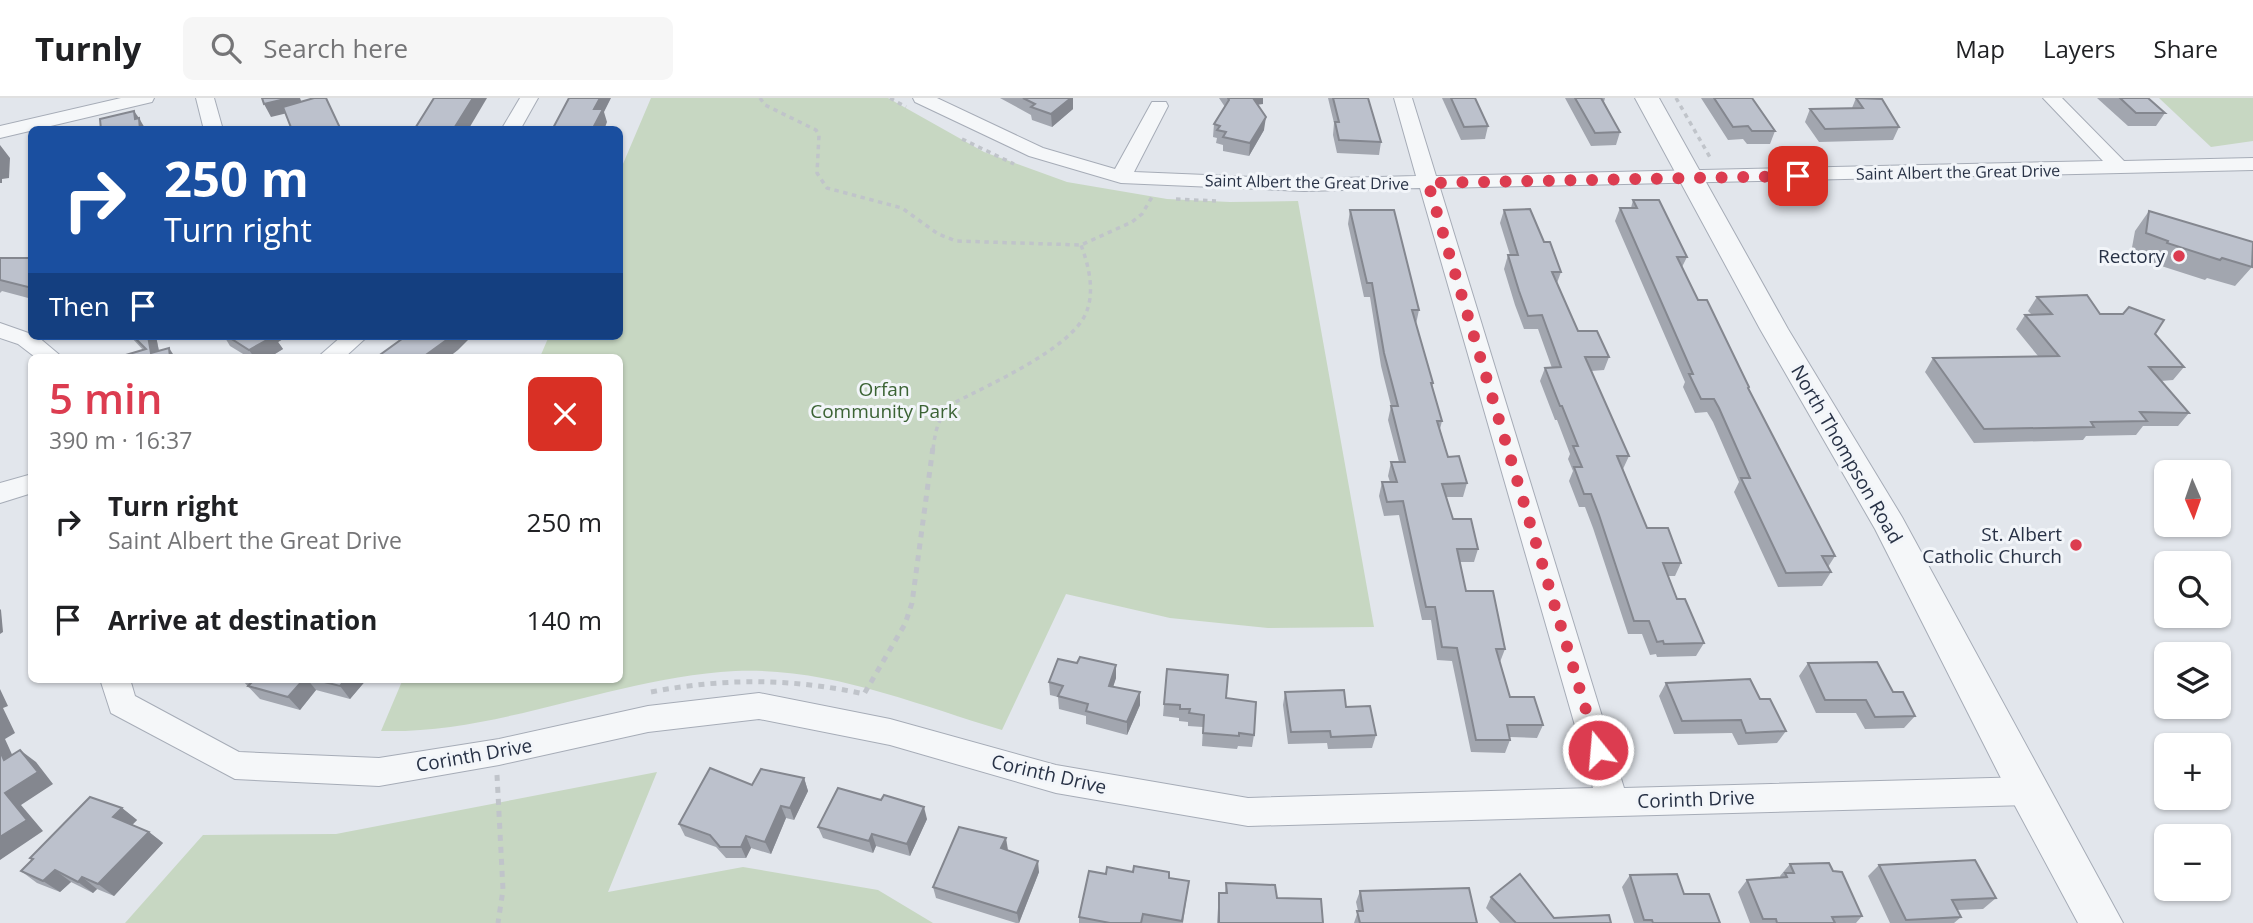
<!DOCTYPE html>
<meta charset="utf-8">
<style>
:root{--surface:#fff;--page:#f6f6f6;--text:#202124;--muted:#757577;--line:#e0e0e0;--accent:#dc3c50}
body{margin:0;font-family:"Open Sans",sans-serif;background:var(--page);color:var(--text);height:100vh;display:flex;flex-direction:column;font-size:26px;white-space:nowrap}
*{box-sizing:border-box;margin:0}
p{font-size:23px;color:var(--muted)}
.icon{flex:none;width:38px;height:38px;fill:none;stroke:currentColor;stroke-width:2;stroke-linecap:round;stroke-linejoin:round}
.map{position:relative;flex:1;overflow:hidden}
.drawer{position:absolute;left:28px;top:256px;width:595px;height:329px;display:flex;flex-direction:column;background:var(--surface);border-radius:10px;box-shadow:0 2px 5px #0004}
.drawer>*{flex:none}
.hud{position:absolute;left:28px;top:28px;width:595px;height:214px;border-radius:10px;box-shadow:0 2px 5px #0004;background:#1a4fa0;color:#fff;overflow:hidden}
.needle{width:46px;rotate:178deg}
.controls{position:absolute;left:2154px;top:362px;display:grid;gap:14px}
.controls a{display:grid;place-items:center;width:77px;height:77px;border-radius:10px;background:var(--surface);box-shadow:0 2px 5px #0004;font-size:35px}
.pin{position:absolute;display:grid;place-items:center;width:60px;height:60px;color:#fff;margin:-30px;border-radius:14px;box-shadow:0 4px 10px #0006}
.me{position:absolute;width:77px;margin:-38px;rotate:343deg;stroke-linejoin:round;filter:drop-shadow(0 0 5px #0008)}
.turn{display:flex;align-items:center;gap:24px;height:147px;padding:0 21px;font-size:32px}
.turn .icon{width:91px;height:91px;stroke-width:2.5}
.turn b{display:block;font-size:49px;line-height:60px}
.then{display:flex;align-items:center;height:66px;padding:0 21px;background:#0003;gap:14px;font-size:26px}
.round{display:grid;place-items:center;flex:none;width:74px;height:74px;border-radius:10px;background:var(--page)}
.headline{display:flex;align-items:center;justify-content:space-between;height:119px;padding:0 21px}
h1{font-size:42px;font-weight:600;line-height:52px;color:var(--accent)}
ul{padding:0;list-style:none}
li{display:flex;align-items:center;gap:21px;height:98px;padding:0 21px}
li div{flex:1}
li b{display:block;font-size:26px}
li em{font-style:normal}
header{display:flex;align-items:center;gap:42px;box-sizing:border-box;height:98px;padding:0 35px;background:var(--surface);border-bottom:2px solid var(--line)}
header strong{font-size:33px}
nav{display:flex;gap:38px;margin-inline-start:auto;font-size:24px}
.search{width:490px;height:63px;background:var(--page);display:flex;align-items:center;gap:18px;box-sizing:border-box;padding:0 24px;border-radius:10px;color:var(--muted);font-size:26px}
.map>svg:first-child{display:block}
.green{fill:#c7d7c2}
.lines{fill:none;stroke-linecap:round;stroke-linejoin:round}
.minor-casing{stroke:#a6acb7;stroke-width:2}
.tertiary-casing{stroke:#a6acb7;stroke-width:2}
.path-far1{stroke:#c0c4ca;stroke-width:3.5;stroke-dasharray:4.5 4.5;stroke-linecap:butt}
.path{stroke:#c0c4ca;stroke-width:5;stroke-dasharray:6 6;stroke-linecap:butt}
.minor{fill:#f5f7f9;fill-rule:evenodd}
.tertiary{fill:#f5f7f9;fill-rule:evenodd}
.wall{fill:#a2a6af}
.shaded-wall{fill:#84878f}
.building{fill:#bcc1cc;stroke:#84878f;stroke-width:2}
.route{stroke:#dc3c50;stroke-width:12;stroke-dasharray:0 21.6}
.poi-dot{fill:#dc3c50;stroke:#f2f5f9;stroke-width:2.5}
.labels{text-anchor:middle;stroke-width:6;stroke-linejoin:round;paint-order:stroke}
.far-street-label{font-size:16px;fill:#283246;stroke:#f2f5f9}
.poi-label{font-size:19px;fill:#283246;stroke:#f2f5f9;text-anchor:end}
.park-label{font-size:19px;fill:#3b6334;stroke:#f2f5f9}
.street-label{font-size:19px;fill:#283246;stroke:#f2f5f9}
</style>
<header>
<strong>Turnly</strong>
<div class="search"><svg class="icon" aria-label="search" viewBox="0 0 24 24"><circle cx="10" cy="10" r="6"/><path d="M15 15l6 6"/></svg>Search here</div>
<nav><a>Map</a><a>Layers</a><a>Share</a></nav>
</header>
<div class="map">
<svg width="2253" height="825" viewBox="0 0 2253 825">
<rect width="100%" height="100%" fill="#e2e6ec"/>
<g class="green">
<path d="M651,0H888L984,54L1067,84L1167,101L1230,104L1298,103L1374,529L1268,530L1170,520L1066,496L1002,632C915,606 828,569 735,573C616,579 501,636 381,633L403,581H620V259H540L549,238H620V73Z"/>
<path d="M2159,0H2253V43L2211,49Z"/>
<path d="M657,674L608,794L743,769L878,792L933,825H125L203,737L336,736Z"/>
</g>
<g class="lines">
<g class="minor-casing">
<g id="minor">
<path d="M121,0H154L152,4L0,40V28Z"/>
<path d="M196,0H214L223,32H204Z"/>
<path d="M520,0H538L520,32H501Z"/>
<path d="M913,0H937L1043,50L1115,71L1152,4H1166L1168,8L1134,74L1304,81L1416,78L1394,0H1412L1436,78L2103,63L2043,0H2062L2124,63L2253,60V72L1440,90L1624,690L2028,679L2039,683L2044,693L2039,703L2028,707L1248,728L1056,695L890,647L759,621L648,634L499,667L379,688L235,681L111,615L100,581H130L135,598L239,654L379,660L499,641L648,608L759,595L890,621L1056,667L1248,700L1593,690L1420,90L1304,93L1121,85L1029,58L915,4Z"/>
<path d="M0,225L37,238L62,259H35L18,246L0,240Z"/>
<path d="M342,238H368L345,259H318Z"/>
<path d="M32,376V395L0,405V385Z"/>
</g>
</g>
<g class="tertiary-casing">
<path id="tertiary" d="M1635,0H1659L1788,231L1902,419L2123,825H2078L2014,706L1875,431L1760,231Z"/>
</g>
<g class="path-far1">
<path d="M760,0L765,7L816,32L819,37L817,75L827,90L902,110L938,136L956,143L1081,147L1132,124L1142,116L1152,99"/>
<path d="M890,0L906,9"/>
<path d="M1676,0L1711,61"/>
<path d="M962,41L1014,66"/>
<path d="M1176,101L1216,103"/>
<path d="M933,351C936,330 938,319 954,305C988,287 1071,251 1086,215C1095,194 1089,168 1081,147"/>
</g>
<g class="path">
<path d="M651,594C723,580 792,580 864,596L905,526L912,505L933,349"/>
<path d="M497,677L503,792L498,825"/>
</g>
<use href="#minor" class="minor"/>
<use href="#tertiary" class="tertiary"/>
</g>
<g class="wall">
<path d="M1000,0H1073V11L1052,29L1032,22L1031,17Z"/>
<path d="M1219,0H1263V6H1257L1264,32L1249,58L1223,53V47L1216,45L1217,40L1213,39L1214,26L1225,9Z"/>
<path d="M1328,0H1368L1381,44L1379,57L1337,55L1333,37L1334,25Z"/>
<path d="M1442,0H1475L1488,28L1485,41L1461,42Z"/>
<path d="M1565,0H1605L1604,4L1620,34L1616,47L1591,48Z"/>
<path d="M1701,0H1752L1775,33L1770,46H1747L1743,41L1728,42Z"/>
<path d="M1856,0L1899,29L1893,42L1819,44L1805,24L1810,11L1852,10Z"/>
<path d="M2097,0H2148L2165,15L2156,28H2128Z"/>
<path d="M1633,102L1687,159L1682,169L1698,202L1748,291L1835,458L1828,469L1831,474L1822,488L1778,489L1734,394L1739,384L1713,324L1707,314L1695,315L1683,289L1685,284L1615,123L1620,110H1631Z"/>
<path d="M1350,112L1419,212L1416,226L1433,285L1432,289L1442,323L1440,331L1448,359L1467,385L1463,399H1446L1453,421L1478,451L1474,464H1460L1466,493L1505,551L1500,564L1510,599L1543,627L1537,640L1510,639V642L1505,655L1471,654L1452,563L1437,562L1431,522H1422L1399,417L1384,418L1379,398L1382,384H1390L1388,378L1391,364H1399L1388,322L1391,308L1381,268L1370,199H1364L1348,126Z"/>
<path d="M1504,112L1544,144L1561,174L1557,185L1578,233L1609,259L1604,272L1591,273L1629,358L1623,371L1647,430L1681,465L1675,478H1668L1677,501L1704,545L1696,558L1657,559L1656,556L1650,557L1642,536H1628L1593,430L1585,409H1579L1569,383L1573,373L1568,361L1570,356L1557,322H1555L1540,283L1545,270H1552L1538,231H1524L1515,207L1504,171L1508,157H1510L1500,125Z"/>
<path d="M2149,113L2252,169L2235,188L2207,180L2205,182L2152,165L2153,162L2131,155L2135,133Z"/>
<path d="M0,160H32V201L2,193L0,195Z"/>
<path d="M2037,199L2100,216L2155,236L2184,269L2173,282L2161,283L2189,315L2178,328H2143L2136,337L2086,338L2083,342L1974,345L1925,274L1933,260L2038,258L2016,231L2025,217H2032L2028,213Z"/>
<path d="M130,238H156L159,253L175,259L143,252Z"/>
<path d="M224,238H288L278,244L283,251L270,259H248L230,248Z"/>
<path d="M1808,565L1893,594L1915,618L1904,630L1865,631L1856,615H1816L1799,578Z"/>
<path d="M1116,580L1113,589L1140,607L1127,637L1086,626V618L1059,611L1058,599L1050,597L1049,584Z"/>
<path d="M241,581H367L350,601L316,592L300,612L260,601Z"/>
<path d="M1666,585L1760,601L1786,633L1777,645L1738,647L1732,635L1674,636L1659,598Z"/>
<path d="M1285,594L1346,609L1376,637L1372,650L1328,651L1327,645L1288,646L1283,607Z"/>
<path d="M1226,600L1254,637L1252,649L1238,648L1237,651L1202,648L1203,629L1188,628V624L1179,623V620L1163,618L1164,606Z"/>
<path d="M804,680L808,693L794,722L786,720L771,756L751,750L746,760H726L716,749L685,738L679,726L752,687Z"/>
<path d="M122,710L137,722L132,727L149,734L163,745L114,798L97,791L93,795L71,784L60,794L37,785L21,773Z"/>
<path d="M927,721L910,758L876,748L873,755L823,740L818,729Z"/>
<path d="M1008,752L1039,774L1019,825H1016L936,800L933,789Z"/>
<path d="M1790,766L1833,773L1862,818L1856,825H1750L1738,794L1747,782L1781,780L1780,778Z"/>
<path d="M1879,767L1996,800L1983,811L1957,812L1961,819L1954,825H1890L1868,778Z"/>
<path d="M1106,776L1169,780L1189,783L1183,825H1079V819Z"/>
<path d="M1630,777L1684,796L1720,825H1634L1622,789Z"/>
<path d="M1226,785L1277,800L1323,825H1217L1219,795H1225Z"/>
<path d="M1360,793L1477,825H1354L1358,813L1356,804Z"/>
<path d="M1491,799L1554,820L1611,825H1500L1486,810Z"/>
</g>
<g class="shaded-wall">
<path d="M289,0H300L304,11L271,19L264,6Z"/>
<path d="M473,0H487L468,32H453Z"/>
<path d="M600,0H611L604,14L607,24L604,32H592L594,11Z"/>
<path d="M1071,0H1073V11L1052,29L1051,16Z"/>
<path d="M1249,0H1263V6L1249,8Z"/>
<path d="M134,13L139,20L146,32H140L135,21Z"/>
<path d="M1266,19L1264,32L1249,58L1250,45Z"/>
<path d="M0,47L10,60L9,80L2,81V85H0Z"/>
<path d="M148,238H156L160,259L151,255Z"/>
<path d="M269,238H288L278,244L283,251L270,259H254L249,252Z"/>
<path d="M452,238H472L458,252L449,259H423Z"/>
<path d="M169,250L175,259H170Z"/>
<path d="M0,511L1,512L3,534L0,536Z"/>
<path d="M1116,567V580L1109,601V588Z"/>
<path d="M304,581H307L316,592L300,612L288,599Z"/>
<path d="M346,581H367L350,601L340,588Z"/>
<path d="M0,591L8,608L3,610L15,635L5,641L20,674L4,662L0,653Z"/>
<path d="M1140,594V607L1127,637V624Z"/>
<path d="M20,652L36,664L53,686L21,707L43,733L0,762V739L5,695Z"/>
<path d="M804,680L808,693L794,722L790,710Z"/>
<path d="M781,708L786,720L771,756L765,744Z"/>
<path d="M924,709L927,721L910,758L907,746Z"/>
<path d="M122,710L137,722L128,731L113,719Z"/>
<path d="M149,734L163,745L114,798L98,786Z"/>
<path d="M872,736L876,748L873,755L869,743Z"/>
<path d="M746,738L751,750L746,760L741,749Z"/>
<path d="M1006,740L1008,752L1001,750Z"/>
<path d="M1038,763L1039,774L1019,825L1017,815Z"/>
<path d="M55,772L71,784L60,794L43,783Z"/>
<path d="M82,779L97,791L93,795L78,784Z"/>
</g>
<g class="building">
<path d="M262,0H289L264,6Z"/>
<path d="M314,0H326L341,32H292L283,9Z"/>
<path d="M434,0H473L453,32H414Z"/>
<path d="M569,0H600L594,11H603L592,32H552Z"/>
<path d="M1023,0H1071L1051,16L1031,9L1035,6Z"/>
<path d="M1228,0H1253L1266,19L1250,45L1223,39L1226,34L1217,32L1220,28L1214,26L1229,2Z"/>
<path d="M1333,0H1368L1381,44L1339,42L1335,24H1339Z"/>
<path d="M1451,0H1475L1488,28L1464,29Z"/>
<path d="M1575,0H1601L1620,34L1595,35Z"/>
<path d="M1714,0H1752L1775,33H1752L1748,28L1733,29Z"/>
<path d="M1856,0L1882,1L1899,29L1825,31L1810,11L1863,10Z"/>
<path d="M2120,0H2148L2165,15H2136Z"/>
<path d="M134,13L135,21L139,20L140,32H101L100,21Z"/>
<path d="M1633,102H1659L1687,159H1677L1698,202H1707L1749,289L1748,290L1835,458H1822L1831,474L1786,475L1741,380H1750L1719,310L1714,301H1701L1689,276H1693L1620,110H1637Z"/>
<path d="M1530,111L1544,144H1550L1561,174H1552L1578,233H1597L1609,259H1585L1629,358H1617L1647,430H1668L1681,465H1663L1677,501H1685L1704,545L1664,546L1663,543L1657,544L1649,523H1634L1599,417L1591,396H1584L1574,369H1582L1573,348H1578L1562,308H1560L1545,270L1561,269L1542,217L1528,218L1519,193L1508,157H1518L1504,112Z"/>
<path d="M1350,112H1394L1419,212H1412L1433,285H1431L1442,323H1437L1448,359L1459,358L1467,385L1442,386L1453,421H1471L1478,451H1457L1466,493H1493L1505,551H1496L1510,599H1534L1543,627H1507L1510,642H1476L1457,550L1442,549L1435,509H1426L1403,403L1387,404L1382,384H1397L1391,364H1405L1391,308H1398L1384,255L1372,185H1367Z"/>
<path d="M2149,113L2253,144L2252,169L2222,160L2220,162L2167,145L2168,143L2146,135Z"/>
<path d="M0,160H32V190L0,182Z"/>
<path d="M2087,197L2100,216H2123L2129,209L2164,222L2155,236L2184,269H2149L2189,315L2140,314L2147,323L2091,324L2094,329L1984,331L1933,260L2059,258L2025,217L2052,216L2037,199Z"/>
<path d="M133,238H148L151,255L169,250L170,259H119L146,251Z"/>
<path d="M227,238H274L249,252Z"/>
<path d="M406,238H452L423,259H377Z"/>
<path d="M1080,559L1116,567L1109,588L1140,594L1127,624L1086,613L1088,606L1058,598L1063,588L1049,584L1058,561L1077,565Z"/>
<path d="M1877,564L1893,594H1903L1915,618L1875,619L1866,602H1825L1808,565Z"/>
<path d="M1167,571L1228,577L1226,600L1256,604L1254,637L1239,635V638L1203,635L1204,617L1189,615L1190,611H1180V607L1164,606Z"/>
<path d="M244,581H304L288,599L248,588L253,583Z"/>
<path d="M312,581H346L340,588Z"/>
<path d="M1750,581L1760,601H1770L1786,633L1746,635L1741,622L1682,623L1666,585Z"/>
<path d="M1344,592L1346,609L1370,608L1376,637L1331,639L1330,633L1291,634L1285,594Z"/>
<path d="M20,652L38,674L5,695L27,722L0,739V653L4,662Z"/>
<path d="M710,670L752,687L761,671L804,680L790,710L781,708L765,744L746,738L741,749H720L710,737L679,726Z"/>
<path d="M838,690L881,702L884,697L924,709L907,746L872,736L869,743L818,729Z"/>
<path d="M90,699L122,710L113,719L149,734L98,786L82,779L78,784L55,772L43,783L21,773L33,761L30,760Z"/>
<path d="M959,729L1006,740L1001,750L1038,763L1017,815L933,789Z"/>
<path d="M1975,762L1996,800L1952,802L1961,819L1906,822L1879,767Z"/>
<path d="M1829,765L1833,773L1842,774L1862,818L1832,819L1835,825H1777L1776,821H1763L1747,782L1787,779L1785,775H1794L1790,766Z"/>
<path d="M1134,768L1169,774V780L1189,783L1182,823L1143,816L1141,825H1110L1079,819L1089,773L1106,776L1107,769L1133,774Z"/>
<path d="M1520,776L1554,820L1609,817L1611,825H1516L1491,799Z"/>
<path d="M1677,776L1684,796H1709L1720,825H1653L1652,822H1644L1630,777Z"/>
<path d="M1226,785L1275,787L1277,800L1321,801L1323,825H1219V795H1227Z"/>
<path d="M1469,790L1477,825H1360L1357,813H1363L1360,793Z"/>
</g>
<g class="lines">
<path class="route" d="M1598,652L1428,85L1798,78"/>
</g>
<g class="poi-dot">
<circle cx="2179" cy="158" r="7"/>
<circle cx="2076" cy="447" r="7"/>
</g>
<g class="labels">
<g class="far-street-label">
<text transform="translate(1958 74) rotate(-1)" y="6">Saint Albert the Great Drive</text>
<text transform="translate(1307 84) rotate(1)" y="6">Saint Albert the Great Drive</text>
</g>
<g class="poi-label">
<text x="2165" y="165">Rectory</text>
<text x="2062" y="443">St. Albert<tspan x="2062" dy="22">Catholic Church</tspan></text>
</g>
<g class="park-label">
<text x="884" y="298">Orfan<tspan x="884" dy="22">Community Park</tspan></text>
</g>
<g class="street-label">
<text transform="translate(1847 356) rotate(60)" y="7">North Thompson Road</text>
<text transform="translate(474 657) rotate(-10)" y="7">Corinth Drive</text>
<text transform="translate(1049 676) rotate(13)" y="7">Corinth Drive</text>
<text transform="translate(1696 701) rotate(-2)" y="7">Corinth Drive</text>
</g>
</g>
</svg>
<div class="controls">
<a><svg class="needle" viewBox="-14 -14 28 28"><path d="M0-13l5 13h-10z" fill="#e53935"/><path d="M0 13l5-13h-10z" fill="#757577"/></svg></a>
<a><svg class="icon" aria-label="search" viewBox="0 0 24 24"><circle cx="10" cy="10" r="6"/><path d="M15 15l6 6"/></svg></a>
<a><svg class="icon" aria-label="layers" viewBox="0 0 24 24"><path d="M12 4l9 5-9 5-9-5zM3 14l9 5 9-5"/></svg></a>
<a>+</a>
<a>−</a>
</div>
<div class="pin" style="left:1798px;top:78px;background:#d93025"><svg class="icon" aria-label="arrive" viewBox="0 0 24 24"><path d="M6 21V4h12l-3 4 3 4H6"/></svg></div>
<svg class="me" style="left:1598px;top:652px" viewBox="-20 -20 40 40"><circle r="17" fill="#dc3c50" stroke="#fff" stroke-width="3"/><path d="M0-11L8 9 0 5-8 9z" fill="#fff"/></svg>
<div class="hud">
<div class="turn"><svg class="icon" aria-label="right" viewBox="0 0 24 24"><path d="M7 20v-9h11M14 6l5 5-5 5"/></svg><div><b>250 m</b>Turn right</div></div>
<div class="then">Then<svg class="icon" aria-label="arrive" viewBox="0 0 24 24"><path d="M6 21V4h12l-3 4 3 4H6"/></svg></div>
</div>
<section class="drawer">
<div class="headline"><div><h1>5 min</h1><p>390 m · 16:37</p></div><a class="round" style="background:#d93025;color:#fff"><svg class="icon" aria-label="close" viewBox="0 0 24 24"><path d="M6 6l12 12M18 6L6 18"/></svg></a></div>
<ul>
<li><svg class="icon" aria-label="right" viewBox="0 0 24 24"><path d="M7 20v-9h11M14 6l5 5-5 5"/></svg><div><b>Turn right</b><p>Saint Albert the Great Drive</p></div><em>250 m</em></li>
<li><svg class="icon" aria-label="arrive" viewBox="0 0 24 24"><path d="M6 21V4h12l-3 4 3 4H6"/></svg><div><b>Arrive at destination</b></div><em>140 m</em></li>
</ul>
</section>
</div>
